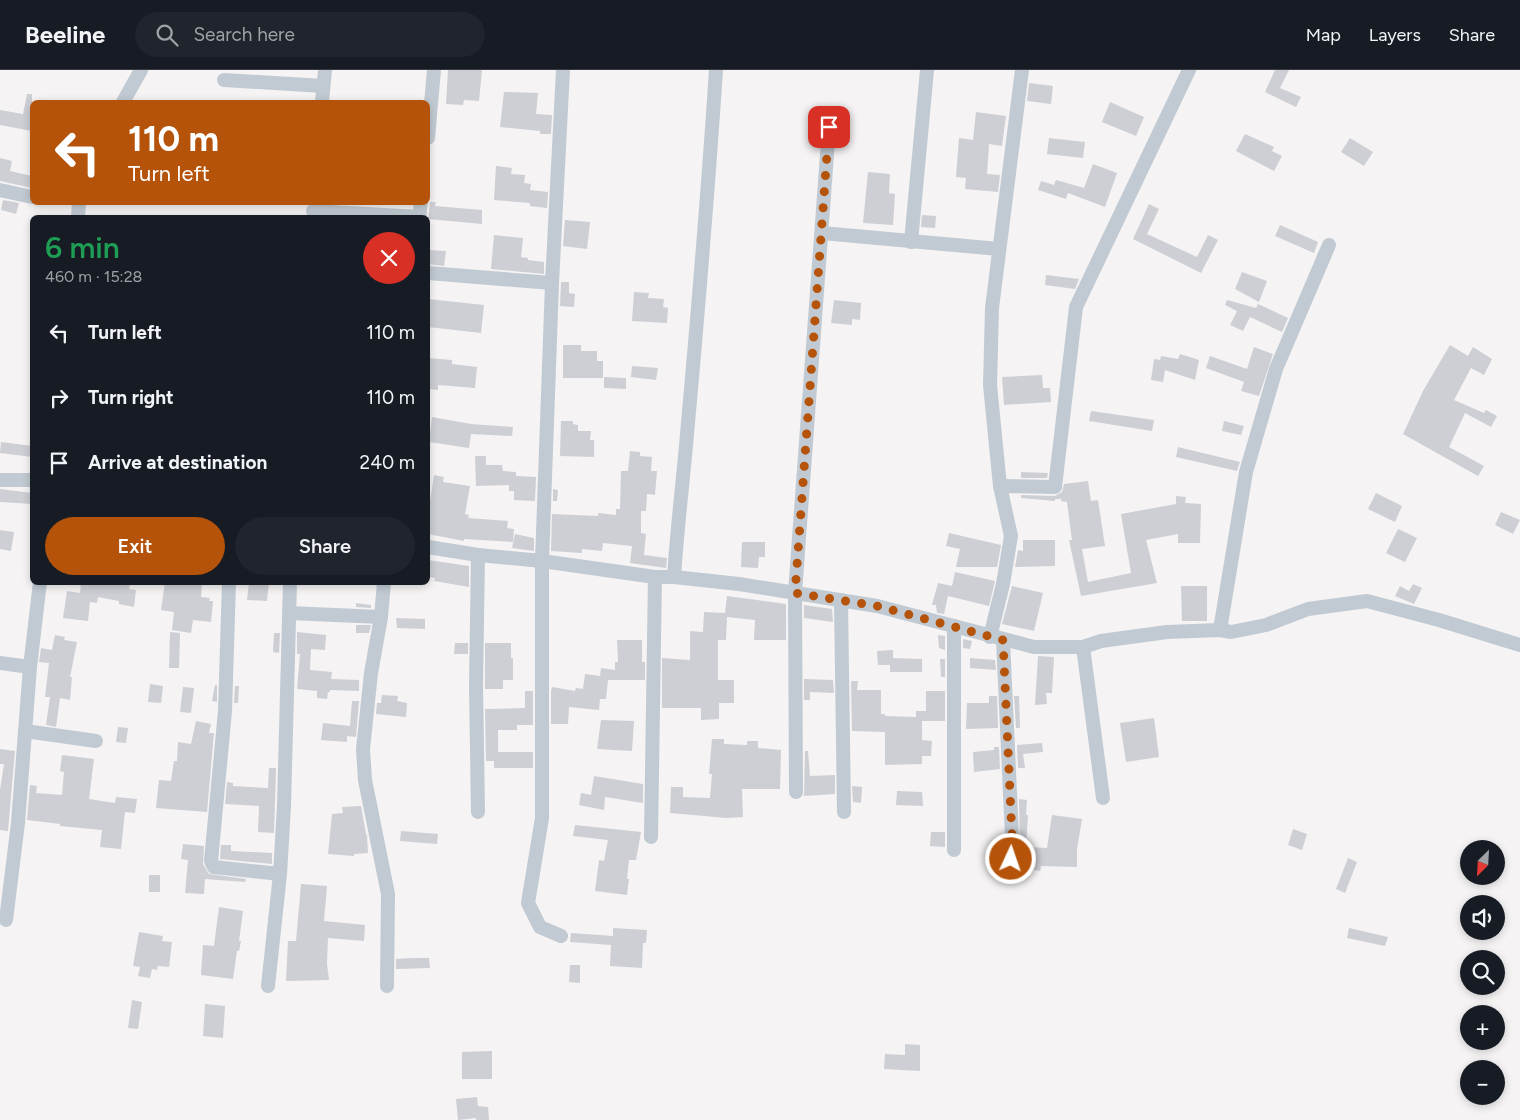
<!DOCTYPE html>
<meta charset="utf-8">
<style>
:root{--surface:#171b24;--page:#20242c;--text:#f1f3f6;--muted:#9ea1a6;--line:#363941;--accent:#b45309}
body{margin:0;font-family:Figtree,sans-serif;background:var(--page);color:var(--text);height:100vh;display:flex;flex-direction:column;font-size:19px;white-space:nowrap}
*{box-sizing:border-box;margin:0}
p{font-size:16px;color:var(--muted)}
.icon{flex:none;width:28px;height:28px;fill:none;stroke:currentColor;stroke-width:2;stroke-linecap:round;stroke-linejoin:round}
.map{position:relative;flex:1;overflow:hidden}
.drawer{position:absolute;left:30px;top:145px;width:400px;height:370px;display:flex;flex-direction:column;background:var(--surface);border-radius:8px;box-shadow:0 2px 8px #0003}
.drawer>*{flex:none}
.banner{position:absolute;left:30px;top:30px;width:400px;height:105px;border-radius:8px;box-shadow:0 2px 8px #0003;background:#b45309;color:#fff;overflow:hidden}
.needle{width:32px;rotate:204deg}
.fabs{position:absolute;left:1460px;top:770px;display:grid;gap:10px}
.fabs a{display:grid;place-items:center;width:45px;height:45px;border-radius:50%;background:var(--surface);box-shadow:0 2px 8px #0003;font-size:25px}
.pin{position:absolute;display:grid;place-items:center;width:42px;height:42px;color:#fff;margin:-21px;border-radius:10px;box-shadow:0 2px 8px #0006}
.me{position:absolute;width:55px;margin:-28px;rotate:3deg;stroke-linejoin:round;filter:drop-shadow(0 0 4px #0008)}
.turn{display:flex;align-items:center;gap:18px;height:105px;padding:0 15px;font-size:22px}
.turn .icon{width:65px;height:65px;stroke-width:2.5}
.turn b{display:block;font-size:35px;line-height:42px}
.round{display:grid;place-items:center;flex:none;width:52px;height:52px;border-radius:26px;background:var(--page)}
.headline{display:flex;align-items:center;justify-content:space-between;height:85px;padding:0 15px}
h1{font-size:30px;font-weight:600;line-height:38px;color:#1e9e55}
.cta{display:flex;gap:10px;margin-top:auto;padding:10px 15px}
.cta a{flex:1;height:58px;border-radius:30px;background:var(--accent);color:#fff;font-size:20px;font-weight:600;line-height:58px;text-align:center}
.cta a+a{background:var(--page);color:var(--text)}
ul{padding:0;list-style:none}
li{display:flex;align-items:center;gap:15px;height:65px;padding:0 15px}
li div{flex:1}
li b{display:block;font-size:19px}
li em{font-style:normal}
header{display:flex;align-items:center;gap:30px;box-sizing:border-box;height:70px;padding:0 25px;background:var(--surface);border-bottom:1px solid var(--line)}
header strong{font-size:24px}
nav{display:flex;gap:28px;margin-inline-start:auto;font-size:18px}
.search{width:350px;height:45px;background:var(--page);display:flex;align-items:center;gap:12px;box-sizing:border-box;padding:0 18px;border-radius:28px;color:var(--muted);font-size:19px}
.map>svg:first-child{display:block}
.building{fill:#cdcfd5}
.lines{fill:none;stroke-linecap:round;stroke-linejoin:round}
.minor{stroke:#c1cad2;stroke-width:14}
.route{stroke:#b45309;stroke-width:9;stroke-dasharray:0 16.2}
</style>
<header>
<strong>Beeline</strong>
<div class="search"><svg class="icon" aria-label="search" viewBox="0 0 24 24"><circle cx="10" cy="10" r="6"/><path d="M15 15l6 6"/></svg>Search here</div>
<nav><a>Map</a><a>Layers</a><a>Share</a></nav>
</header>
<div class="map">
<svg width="1520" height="1050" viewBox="0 0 1520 1050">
<rect width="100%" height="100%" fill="#f5f3f3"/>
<g class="building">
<path d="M448,0H482L479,31L464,30L463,35L446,34Z"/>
<path d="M1275,0H1289L1280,18L1301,27L1296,37L1265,22Z"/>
<path d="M1029,13L1053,16L1051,34L1027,31Z"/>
<path d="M504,22L538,23L536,44L552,45L551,64H540V61L500,57Z"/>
<path d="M27,24H32V61L0,55V40L23,44Z"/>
<path d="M1110,32L1144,47L1136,66L1102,52Z"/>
<path d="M976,42L1006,46L1002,76L989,74L987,104L1000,105L998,122L965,119L966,108L956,107L959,68L973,70Z"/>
<path d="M1245,64L1274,77L1272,81L1282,86L1274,101L1236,81Z"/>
<path d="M1049,68L1085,72L1083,88L1047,84Z"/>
<path d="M1350,68L1373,82L1364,96L1341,82Z"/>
<path d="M0,88L12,91L10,101L32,106V118L0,111Z"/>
<path d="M1093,94L1117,103L1105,137L1068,123L1066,129L1038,120L1041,111L1054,115L1056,110L1084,118Z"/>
<path d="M496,96L512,98L511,104L525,105L524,113L531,114L530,120L548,122L547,138L530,136V133L494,130Z"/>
<path d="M868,102L890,104L889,123L895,124L893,155L863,153Z"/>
<path d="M3,130L19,133L16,144L1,140Z"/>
<path d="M430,132H436L435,136L482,140V154L428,149Z"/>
<path d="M1149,134L1159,139L1147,164L1197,187L1208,165L1218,170L1201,203L1133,169Z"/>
<path d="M922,145L936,146L935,158L921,157Z"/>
<path d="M565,150L590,152L587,179L563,176Z"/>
<path d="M1280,155L1318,172L1314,183L1275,166Z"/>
<path d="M494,165L523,168L521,187L528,188V190L544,192V204L491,199Z"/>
<path d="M428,180L446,181L444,196L428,194Z"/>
<path d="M1242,202L1267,211L1259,232L1235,219Z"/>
<path d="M1046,205L1079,209L1075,219L1045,215Z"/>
<path d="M561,212H569V223L575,224L574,237L560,236Z"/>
<path d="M634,222L649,223L648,228L664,229L663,237L668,238L667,253L632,251Z"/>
<path d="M428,229L484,235L481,263L428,257Z"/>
<path d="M834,230L861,233L860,250L852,249V255L831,253Z"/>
<path d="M1227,230L1256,238L1258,234L1288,248L1282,262L1250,247L1243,261L1230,255L1237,241L1225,235Z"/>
<path d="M563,275H581V281H597V291H603V308H563Z"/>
<path d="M1450,275L1468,286L1473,277L1492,289L1484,305L1471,298L1454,330L1484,343L1486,340L1497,346L1491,357L1465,343L1449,377L1484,396L1478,406L1403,364L1423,321Z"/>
<path d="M1254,277L1273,284L1259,326L1241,321L1244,312L1206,298L1210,286L1247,299Z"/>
<path d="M1180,284L1199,290L1195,310L1165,300L1163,312L1151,310L1154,289L1160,290L1161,286L1178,289Z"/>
<path d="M428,288L452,290V294L477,297L475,318L438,315V320L428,319Z"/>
<path d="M632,296L658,298L656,310L631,307Z"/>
<path d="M1042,305L1043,318H1050L1051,332L1004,335L1002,307Z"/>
<path d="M604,307L626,308V319L604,318Z"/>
<path d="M1091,341L1154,350L1152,361L1089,351Z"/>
<path d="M432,347L471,354L513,357L512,366L471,364L469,378L429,372Z"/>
<path d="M561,351H573V354L578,355V361H591L590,370H594V387L560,386Z"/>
<path d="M1224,351L1244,356L1241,365L1222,361Z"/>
<path d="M1,372L32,376V387L0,383Z"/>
<path d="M1178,377L1240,392L1237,401L1176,387Z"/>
<path d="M630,381L640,382V386L652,387L651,401H657L655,425L647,424L646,441H641V463L646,464L644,485L667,488L666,498L630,493L632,476L603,473L602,481L582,479V483L551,481L552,444L598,446V443L616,445V439H620L621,401H628Z"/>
<path d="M475,386H486V395H502L503,401L516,402V406L536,407L535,431L514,430V421H509V415L476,416Z"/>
<path d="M1021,402L1048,403L1047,408H1021Z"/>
<path d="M434,405L444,407L443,412L470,416L465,444L469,445L468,448L508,451L507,458L514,459L513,472L464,469V471L428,464V445Z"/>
<path d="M1088,411L1091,431L1098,430L1105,476L1082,479L1088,512L1131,503L1121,444L1176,434V426L1186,427L1185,433L1201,434L1200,473H1178V464L1146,470L1157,513L1081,526L1069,470H1072L1067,432L1061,431V429H1055V431L1021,428V425L1055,426L1062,422L1064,414Z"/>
<path d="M0,419L32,423V434L0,432Z"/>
<path d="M553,419L558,420L557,431H553Z"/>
<path d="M1376,423L1402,436L1395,452L1368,439Z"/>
<path d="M1501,442L1520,450L1513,464L1495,455Z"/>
<path d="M1398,459L1417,468L1405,492L1386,483Z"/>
<path d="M0,460L14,462L11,481L0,479Z"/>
<path d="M949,463L1001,475L997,497H956L960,479L946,476Z"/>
<path d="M515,464L534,468V481L512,478Z"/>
<path d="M1023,470H1055V496L1015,497L1018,480L1023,481Z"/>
<path d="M742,472H765V487H759L758,498L741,497Z"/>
<path d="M428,490L469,496V517L434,511L435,508L428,507Z"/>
<path d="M955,502L995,511L989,536L948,526L944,544L937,543L936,535H932L938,513L952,516Z"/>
<path d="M81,512H113L130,515L129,519L136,520L134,537L119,534V531L98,527L97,533L90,532L88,551L63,548L67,521L80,523Z"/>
<path d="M165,512H202L201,527L210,528L209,531H213L211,552L193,550L191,563L172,560L174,542L161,540Z"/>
<path d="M249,512H269L267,531L247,530Z"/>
<path d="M1413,514L1422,518L1414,534L1395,526L1400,516L1409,521Z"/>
<path d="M1012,516L1043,523L1034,561L1002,554Z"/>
<path d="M1181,516H1207V551H1182Z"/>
<path d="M727,526L786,534V570H754L755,550L727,547L726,570H718V610H734V633H719V649L701,650V638H662V588L690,590V561L703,562L704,542L725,543Z"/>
<path d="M356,533L371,535V538L356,537Z"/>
<path d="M804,535L832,539L833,552L804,548Z"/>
<path d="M396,548L425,549V559L397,558Z"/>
<path d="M356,555H371L369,563H356Z"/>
<path d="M170,562L180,563L179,598H169Z"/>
<path d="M297,562L326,565L325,580L311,579L310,600L332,602L331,609L359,610V621L330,620V622H328L327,629L317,628V621L297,619L300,584H297Z"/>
<path d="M274,563H280L279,583L273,582Z"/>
<path d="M55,565L65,567L64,570L77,572L70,607H72L70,630L60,628L56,657L46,655L50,627H45L49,593L39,592L41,578L52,580Z"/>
<path d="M938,565L945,566V580L939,578Z"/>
<path d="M963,569L972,571L970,579L963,578Z"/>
<path d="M617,570H642V592H645V610H608L606,629H600L599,640L569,637L568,654H551V621L552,617L575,621L576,618L583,619L585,604L600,606L601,598L615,600V592H618Z"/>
<path d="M455,573H468V584H454Z"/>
<path d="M485,573H511V588H513V610H503V619H485Z"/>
<path d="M893,580V588L922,589V602H890V595H878L877,581Z"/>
<path d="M1038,586L1054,587L1052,623H1046L1047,634L1035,635Z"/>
<path d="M970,588L995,590L996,600L970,598Z"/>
<path d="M940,589H945V607H941Z"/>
<path d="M804,609L833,610L834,623L810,622V630H804Z"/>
<path d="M851,611H858L857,620H881V644H885V646L916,647V641H926V621H945V651H922V670L932,671L931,686H922V694L885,695V662L852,661Z"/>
<path d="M150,614L163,616L161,633L148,632Z"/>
<path d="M215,615H217V632L212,631Z"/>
<path d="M235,616H239L238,633H234Z"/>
<path d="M183,617L194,618L191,643L180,642Z"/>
<path d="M525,621H533V655H517V660H498V682H533V698H494V691H486L485,639L525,638Z"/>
<path d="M382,625L398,626L397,631L407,633L406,647L376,644L377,633H381Z"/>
<path d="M989,626H997L998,658L966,659L967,633H989Z"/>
<path d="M1014,626H1019L1020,658H1016Z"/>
<path d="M352,631H359L356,667L347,666V672L321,670L323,653L350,656Z"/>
<path d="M1154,648L1159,687L1126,692L1120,653Z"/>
<path d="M601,650L634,651L632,681L597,679Z"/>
<path d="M196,651L211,654L209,663H214L207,742L156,738L159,710L171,711L174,691H177L178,672L191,674Z"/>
<path d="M118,657L128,658L126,673L116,672Z"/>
<path d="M712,669H724V674L747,675V671H758V678L781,680L780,719H742L743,747L727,748L670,743L671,717H683V727L710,728L712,704H709Z"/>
<path d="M1042,673L1043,682L1023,684L1025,698H1018L1017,675Z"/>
<path d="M994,677H999L1000,699L974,702L973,682L994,680Z"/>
<path d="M0,679L15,681L8,761L0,760V720L4,694H0Z"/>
<path d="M805,681H808L810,706L835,705V724L804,726Z"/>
<path d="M62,685L94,689L89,729L115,733L116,727L137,729L135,743L125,742L121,779L100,777L102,760L60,756V754L27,750L30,715L37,716L36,723L62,725L64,702L60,701Z"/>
<path d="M269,698H276L274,763L258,762L259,736L225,734L227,712L233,713V716L268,718Z"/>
<path d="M594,706L643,714V733L605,727L604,740L579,735L581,723L591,725Z"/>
<path d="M852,716L862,717L861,733L853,732Z"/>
<path d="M897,721L922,722L923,736L896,735Z"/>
<path d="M1019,729L1027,730L1026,745H1028L1026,777L1047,778L1052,745L1082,749L1077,779V797L1041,796L1040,801L1020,798L1022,785H1020Z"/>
<path d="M361,736L366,764L367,766L368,783L354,784V786L328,784L332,744L343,743L342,737Z"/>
<path d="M575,755L641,762L636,790H629L627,809H629L627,825L595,821L599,790L604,791L608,770L573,766Z"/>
<path d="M1293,759L1307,764L1302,780L1288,775Z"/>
<path d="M401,761L438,764L437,774L400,771Z"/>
<path d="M931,762H945V777L930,776Z"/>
<path d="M183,774L204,776L203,794L209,804L246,809L245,812L205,809L204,824L185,823L188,790L181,789Z"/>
<path d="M221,775H231V781L272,783V794L220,789Z"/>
<path d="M1348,788L1357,792L1345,823L1336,819Z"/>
<rect x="149" y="805" width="11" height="17"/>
<path d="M301,814L327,816L324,851L365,855L364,871L328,868L327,894L329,910L286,911L288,871H296Z"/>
<path d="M219,837L243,841L239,871H241L239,881H237L233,909L201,905L203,875L214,876Z"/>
<path d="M613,858L647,860L646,873H643L642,898L610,896L611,875L570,872L571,863L613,866Z"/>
<path d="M1349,858L1388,867L1385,876L1347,868Z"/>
<path d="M139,862L163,866L162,871L172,872L169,897L158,896L157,900L152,899L150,908L138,906L140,897L133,896Z"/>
<path d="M412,888H429L430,898L396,899V889Z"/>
<path d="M570,895H580V913L569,912Z"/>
<path d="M132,930L142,932L138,959L128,958Z"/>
<path d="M205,934L225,936L223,968L203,966Z"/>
<path d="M905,974L920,975V1001L884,999L885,984L905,985Z"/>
<path d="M492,981V1009H462V982Z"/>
<path d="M477,1027L478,1036L488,1037L489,1050H476V1048L458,1050L456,1029Z"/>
</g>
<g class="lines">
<g class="minor">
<path d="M224,10L323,16"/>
<path d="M123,32L141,0"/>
<path d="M322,32L325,0"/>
<path d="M428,68L434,0"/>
<path d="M0,120L32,127"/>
<path d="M313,141L420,147"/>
<path d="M78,148L79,132"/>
<path d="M419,148L421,132"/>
<path d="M822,163L999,179"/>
<path d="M911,172L927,0"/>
<path d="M428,203L552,213"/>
<path d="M0,410H32"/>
<path d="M1000,416L1055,417L1076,237L1189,0"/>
<path d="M428,477L478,485L542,491L655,507H674L739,514L877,536L1034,577H1083L1101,571L1167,562L1220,560L1231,562L1266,555L1308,539L1367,531L1439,550L1520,575"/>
<path d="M674,507C677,459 683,412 687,364C698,242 708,121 716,0"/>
<path d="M229,512L225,641L211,791L214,797L280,804"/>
<path d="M384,512L381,547L371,603L363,679L365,710L388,824L387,916"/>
<path d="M841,530L844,742"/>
<path d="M289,543L381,547"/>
<path d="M954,556V780"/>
<path d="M1220,560L1246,402L1276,299L1329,175"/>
<path d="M990,567L1003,514L1011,466L1000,416L990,315L992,238L1022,0"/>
<path d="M1003,570L1012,767L1011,789"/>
<path d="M1083,577L1103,728"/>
<path d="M0,593L30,597"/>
<path d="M25,661L96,671"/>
<path d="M796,722L795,523L829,57"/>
<path d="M478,742L476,616L478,485"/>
<path d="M651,767L655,507"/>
<path d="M6,850L18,753L30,597L40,512"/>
<path d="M561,866L540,857L528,833L542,748V491L552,213L563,0"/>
<path d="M268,916L280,804L284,736L290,512"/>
</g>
</g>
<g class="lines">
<path class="route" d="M829,57L795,523L877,536L1003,570L1012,766L1011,789"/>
</g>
</svg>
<div class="fabs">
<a><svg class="needle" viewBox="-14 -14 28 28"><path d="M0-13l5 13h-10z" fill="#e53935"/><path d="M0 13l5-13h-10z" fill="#9ea1a6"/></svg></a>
<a><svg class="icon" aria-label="sound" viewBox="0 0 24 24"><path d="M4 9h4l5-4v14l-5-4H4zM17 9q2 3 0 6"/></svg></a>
<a><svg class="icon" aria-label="search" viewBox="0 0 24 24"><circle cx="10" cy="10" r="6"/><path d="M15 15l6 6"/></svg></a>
<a>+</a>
<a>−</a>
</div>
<div class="pin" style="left:829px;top:57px;background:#d93025"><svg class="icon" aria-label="arrive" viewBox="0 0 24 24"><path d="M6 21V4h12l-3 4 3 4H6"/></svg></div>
<svg class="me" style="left:1011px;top:789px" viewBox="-20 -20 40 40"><circle r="17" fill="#b45309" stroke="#fff" stroke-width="3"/><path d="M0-11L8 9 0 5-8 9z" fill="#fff"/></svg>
<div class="banner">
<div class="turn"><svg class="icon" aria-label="left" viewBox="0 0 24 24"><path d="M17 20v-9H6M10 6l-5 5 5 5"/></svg><div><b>110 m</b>Turn left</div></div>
</div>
<section class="drawer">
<div class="headline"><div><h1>6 min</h1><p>460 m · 15:28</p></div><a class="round" style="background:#d93025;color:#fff"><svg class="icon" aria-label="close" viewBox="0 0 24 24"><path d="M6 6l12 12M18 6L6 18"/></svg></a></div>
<ul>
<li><svg class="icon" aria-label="left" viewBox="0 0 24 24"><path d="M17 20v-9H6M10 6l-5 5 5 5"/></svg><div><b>Turn left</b></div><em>110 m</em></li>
<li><svg class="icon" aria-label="right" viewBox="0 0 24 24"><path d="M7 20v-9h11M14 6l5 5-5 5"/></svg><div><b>Turn right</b></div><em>110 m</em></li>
<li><svg class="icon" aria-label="arrive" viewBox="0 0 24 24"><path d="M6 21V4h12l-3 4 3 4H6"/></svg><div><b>Arrive at destination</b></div><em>240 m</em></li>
</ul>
<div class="cta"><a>Exit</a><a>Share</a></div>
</section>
</div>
